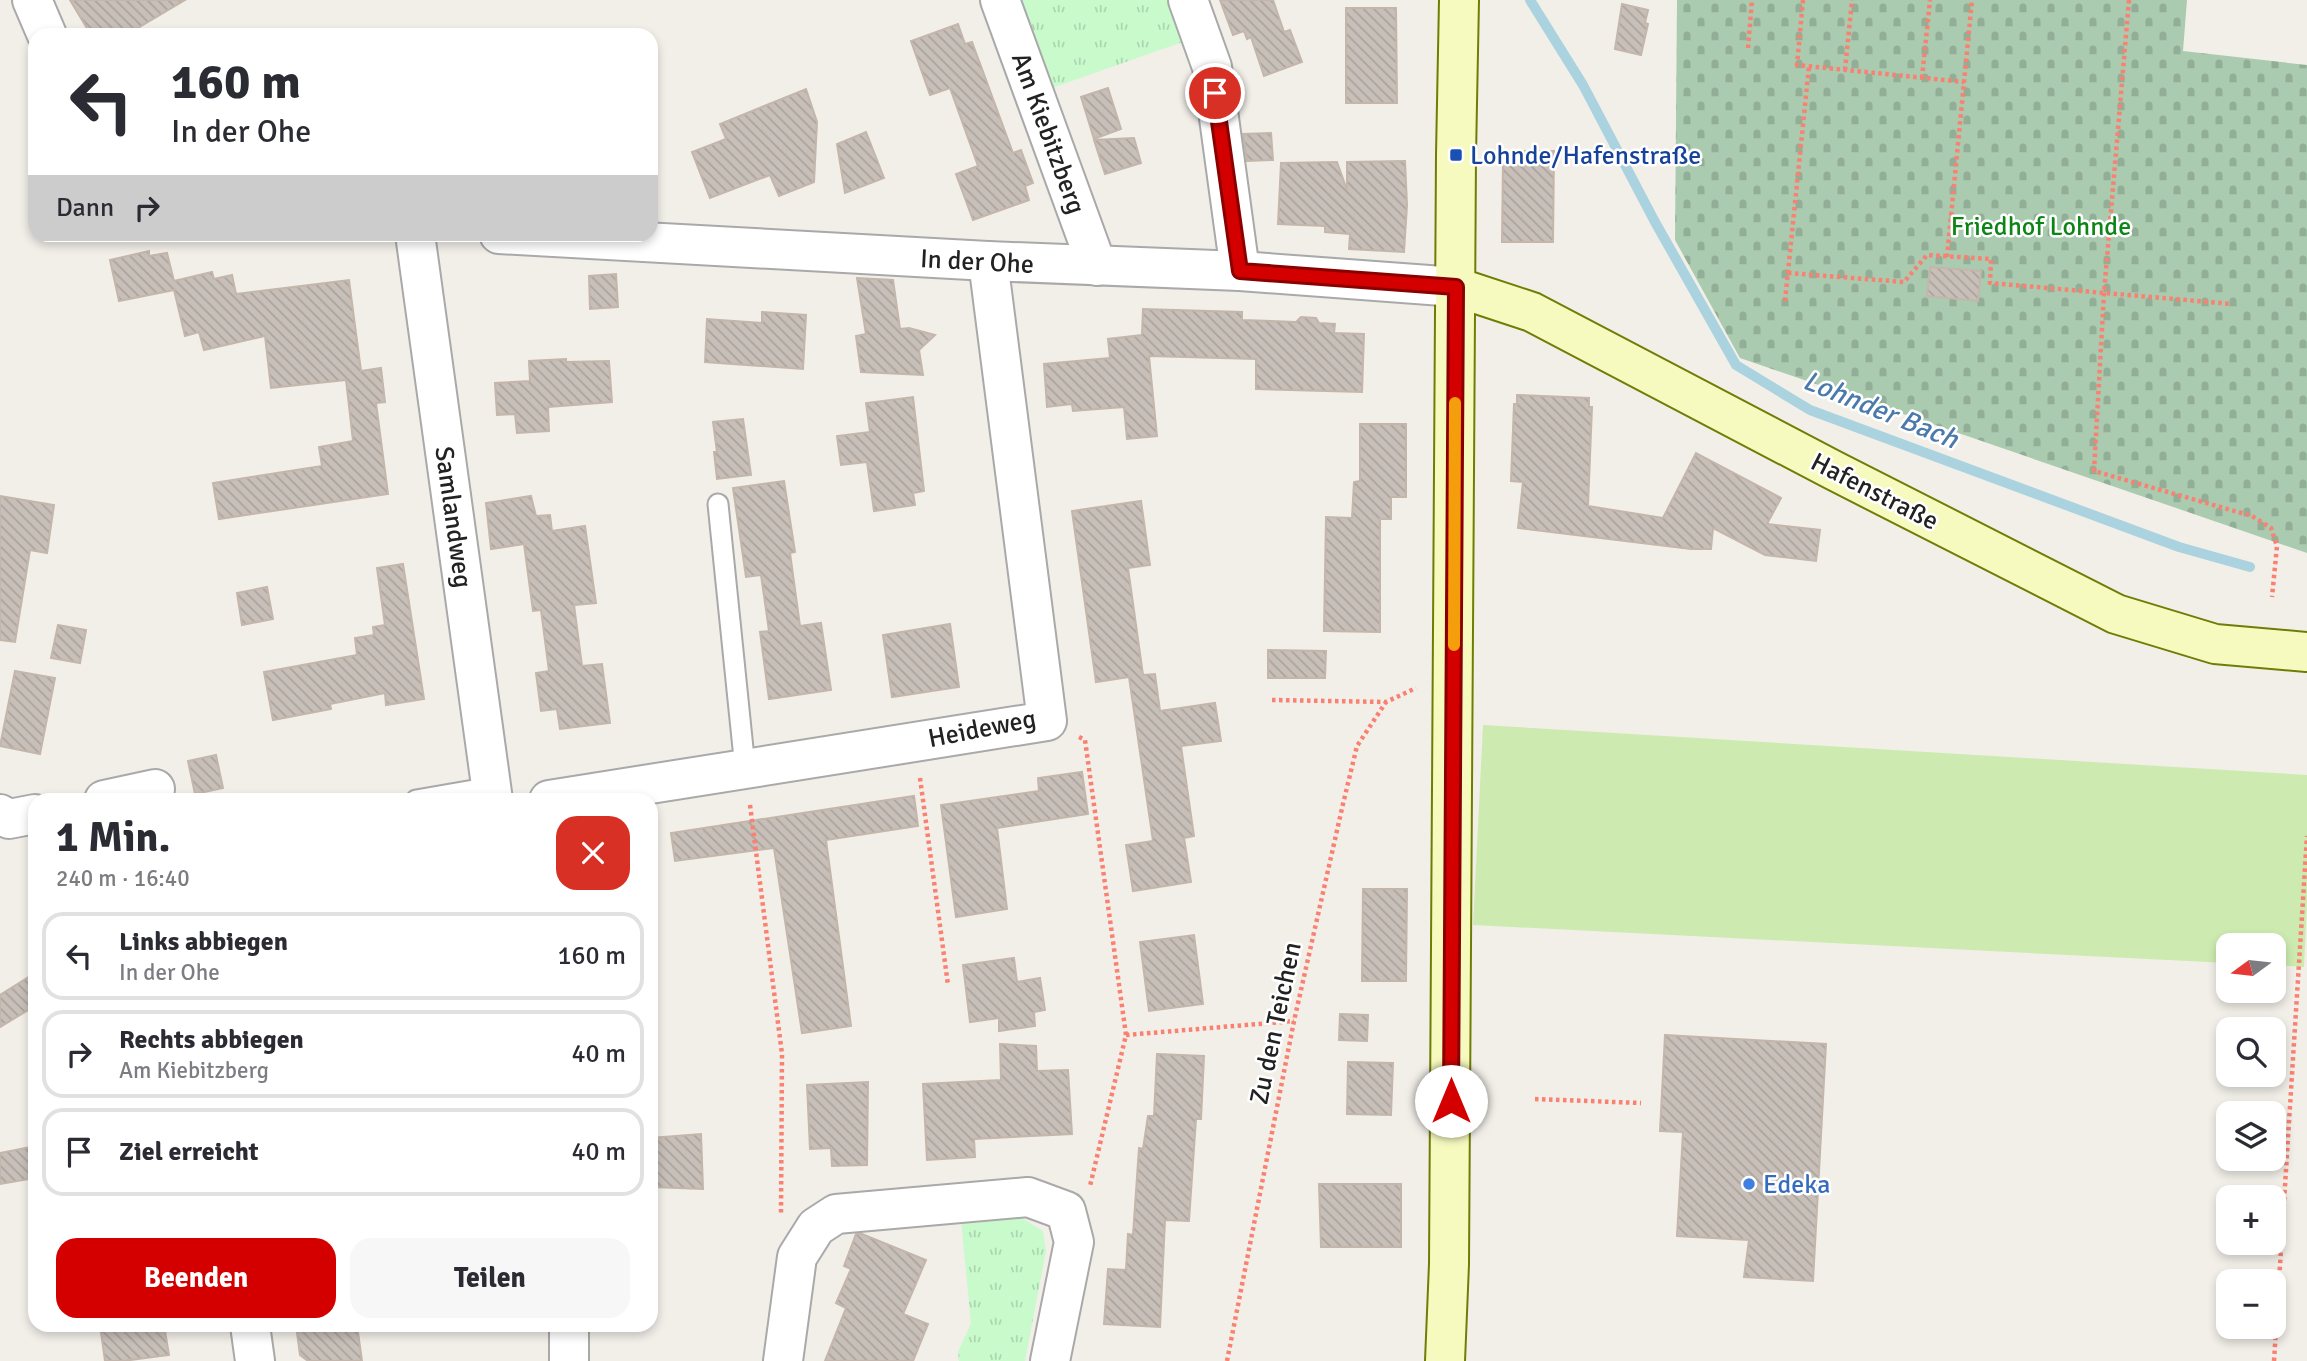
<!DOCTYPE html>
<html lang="de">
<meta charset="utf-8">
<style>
:root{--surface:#fff;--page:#f7f7f7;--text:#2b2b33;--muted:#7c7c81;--line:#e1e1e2;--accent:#d40000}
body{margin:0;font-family:Signika,sans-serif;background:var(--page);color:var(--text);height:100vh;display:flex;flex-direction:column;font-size:26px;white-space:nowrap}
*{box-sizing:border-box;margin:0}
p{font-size:23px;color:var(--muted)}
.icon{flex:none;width:38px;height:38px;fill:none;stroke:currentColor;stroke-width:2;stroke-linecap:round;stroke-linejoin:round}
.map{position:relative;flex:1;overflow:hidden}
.drawer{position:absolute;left:28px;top:793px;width:630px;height:539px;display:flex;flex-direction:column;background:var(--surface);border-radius:21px;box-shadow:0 4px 10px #0003}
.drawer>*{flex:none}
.hud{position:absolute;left:28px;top:28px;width:630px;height:214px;border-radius:21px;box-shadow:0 4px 10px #0003;background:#fff;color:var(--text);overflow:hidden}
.needle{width:46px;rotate:255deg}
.controls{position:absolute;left:2216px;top:933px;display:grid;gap:14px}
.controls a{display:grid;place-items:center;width:70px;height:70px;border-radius:14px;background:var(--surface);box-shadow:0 4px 10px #0003;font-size:35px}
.pin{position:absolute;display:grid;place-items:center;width:60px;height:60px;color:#fff;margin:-30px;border:4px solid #fff;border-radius:50%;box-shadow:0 2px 7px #0007}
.me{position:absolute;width:77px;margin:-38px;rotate:0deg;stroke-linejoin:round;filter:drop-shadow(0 0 5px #0008)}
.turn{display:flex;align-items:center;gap:24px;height:147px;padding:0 28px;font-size:32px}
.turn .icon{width:91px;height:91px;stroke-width:2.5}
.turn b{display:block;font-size:49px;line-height:60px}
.then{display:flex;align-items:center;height:66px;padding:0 28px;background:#0003;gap:14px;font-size:26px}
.round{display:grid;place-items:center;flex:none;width:74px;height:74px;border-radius:21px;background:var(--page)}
.headline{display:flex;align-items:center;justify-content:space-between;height:119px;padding:0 28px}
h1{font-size:42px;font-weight:700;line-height:52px}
.cta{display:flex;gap:14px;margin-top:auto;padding:14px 28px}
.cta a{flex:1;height:80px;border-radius:21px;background:var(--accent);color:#fff;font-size:28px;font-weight:700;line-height:80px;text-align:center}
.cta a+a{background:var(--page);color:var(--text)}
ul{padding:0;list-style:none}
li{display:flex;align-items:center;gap:21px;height:88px;margin:0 14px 10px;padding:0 14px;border:4px solid var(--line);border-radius:21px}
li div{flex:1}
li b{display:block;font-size:26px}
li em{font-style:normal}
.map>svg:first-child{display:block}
.cemetery{fill:url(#cemetery-stones)}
.park{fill:url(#park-tufts)}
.garden{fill:#cdebb0}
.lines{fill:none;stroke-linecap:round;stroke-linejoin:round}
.stream{stroke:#aad3df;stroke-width:10}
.building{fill:url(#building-back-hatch);stroke:#c4b6ab;stroke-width:2}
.lane-casing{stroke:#a9a9a9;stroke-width:23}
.street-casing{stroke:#a9a9a9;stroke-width:42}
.secondary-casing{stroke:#707d05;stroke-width:42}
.path{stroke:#fa8072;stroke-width:4.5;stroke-dasharray:3.5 3.5;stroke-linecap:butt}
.lane{stroke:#fff;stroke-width:19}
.street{stroke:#fff;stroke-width:38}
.secondary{stroke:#f7fabf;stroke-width:38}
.route-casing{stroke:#8a0000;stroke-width:18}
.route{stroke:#d40000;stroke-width:12}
.slow{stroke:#f59e0b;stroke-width:12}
.transit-dot{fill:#1a4fb4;stroke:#fff;stroke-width:2.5}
.shop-dot{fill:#3f7fe0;stroke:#fff;stroke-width:2.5}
.labels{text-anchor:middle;stroke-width:5;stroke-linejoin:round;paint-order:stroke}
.street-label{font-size:26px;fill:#222;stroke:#fff}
.transit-label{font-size:26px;fill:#164399;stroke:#fff;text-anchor:start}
.park-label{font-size:26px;fill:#0c8416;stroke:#fff}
.shop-label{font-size:26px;fill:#366cbe;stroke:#fff;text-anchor:start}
.water-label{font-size:28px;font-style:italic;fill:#4a7aab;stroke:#fff}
</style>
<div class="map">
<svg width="2307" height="1361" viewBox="0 0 2307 1361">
<defs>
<pattern id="cemetery-stones" width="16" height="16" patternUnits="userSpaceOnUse" patternTransform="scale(1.75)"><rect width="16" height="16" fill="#aacbaf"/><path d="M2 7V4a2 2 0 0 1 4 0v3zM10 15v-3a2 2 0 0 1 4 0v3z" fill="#92ae96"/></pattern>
<pattern id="park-tufts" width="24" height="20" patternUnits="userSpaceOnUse" patternTransform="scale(1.75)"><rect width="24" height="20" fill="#c8facc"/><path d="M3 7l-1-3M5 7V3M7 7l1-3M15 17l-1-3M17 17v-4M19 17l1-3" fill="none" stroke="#acd6af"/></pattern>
<pattern id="building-back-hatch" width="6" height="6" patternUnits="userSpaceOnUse" patternTransform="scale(1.75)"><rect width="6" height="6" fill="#c7bfb8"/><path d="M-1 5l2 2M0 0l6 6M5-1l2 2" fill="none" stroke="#aba49e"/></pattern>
</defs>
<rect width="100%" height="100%" fill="#f2efe9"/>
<path class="cemetery" d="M1677,0H2187L2183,51L2307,65V553L1740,358L1675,240Z"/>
<g class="park">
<path d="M1018,0H1180L1194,38L1049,89Z"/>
<path d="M1020,1217L1043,1231L1046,1251L1025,1361H959L958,1352L971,1323L961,1221Z"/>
</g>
<path class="garden" d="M1483,725L2307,775V903L2304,967L2273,965V945H2228V963L1473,925Z"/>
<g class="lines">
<path class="stream" d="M1530,0L1583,85L1655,222L1736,365L1810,410L2179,547L2250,567"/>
</g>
<g class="building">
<path d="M70,0H185L126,35H91Z"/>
<path d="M1220,0H1273L1284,32L1290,30L1302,62L1264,76L1251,37L1247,39L1244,31L1233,35Z"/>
<path d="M1622,4L1648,10L1645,23L1648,24L1641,55L1615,49Z"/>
<path d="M1346,8H1396L1397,103H1346Z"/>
<path d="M958,24L965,44L972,42L1013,153L1021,150L1033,183L1025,186L1029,200L973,220L956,174L978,166L950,88L930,95L911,41Z"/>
<path d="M1108,88L1121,129L1094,139L1081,97Z"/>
<path d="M806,89L817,122L814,182L779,196L770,175L710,198L692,152L726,139L720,124Z"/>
<path d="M866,132L884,178L845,193L837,144Z"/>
<path d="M1271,133L1273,160L1247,161L1243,134Z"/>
<path d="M1134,138L1141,163L1105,174L1094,140Z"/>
<path d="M1522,151H1554L1553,242H1502L1503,160H1522Z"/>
<path d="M1405,161L1407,205L1404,252L1349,249L1350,234L1325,232V226L1278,224L1281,163L1337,162L1347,190V162Z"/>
<path d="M149,251V256L167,253L174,281L212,272L214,279L232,275L236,294L349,280L361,371L381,368L385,402L376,403L388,494L219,519L213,483L322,466L319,447L353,441L346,380L271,388L265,336L204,350L199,332L185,336L174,290L119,301L110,260Z"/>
<path d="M1930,267L1981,271L1978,301L1927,296Z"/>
<path d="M616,274L618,307L590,309L589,276Z"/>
<path d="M857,278L893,280L900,329L909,328L935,335L919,350L923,375L861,372L856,336L866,334Z"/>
<path d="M1143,309L1242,312V320L1296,322L1301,317L1316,318L1319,323L1335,324L1334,333L1364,334L1362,392L1256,389V359L1149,356L1157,436L1127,439L1124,407L1073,411L1072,404L1047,407L1044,364L1110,358L1108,339L1142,335Z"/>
<path d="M762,312L806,315L803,369L705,362L707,319L762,323Z"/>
<path d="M566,359V362L609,361L612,402L548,407L549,431L517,433L515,414L497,415L495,383L530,381L529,361Z"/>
<path d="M1517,395L1589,398V407H1592L1588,506L1663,518L1696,453L1781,498L1767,524L1820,530L1816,561L1765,555L1713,528L1711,549H1691L1518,528L1523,482L1511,481L1514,404H1517Z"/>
<path d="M913,397L924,491L913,493L915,505L874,511L867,462L841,465L837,436L870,432L866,403Z"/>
<path d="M743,419L751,475L717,479L714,452H717L713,422Z"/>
<path d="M1360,424H1406V497H1391V519H1380V632L1324,631L1326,517L1352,518L1354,482L1360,481Z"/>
<path d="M784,481L795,552L790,553L800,626L821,623L831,690L769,699L760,632L769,631L761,575L746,577L733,488Z"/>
<path d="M0,496L54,505L47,553L30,550L15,642L0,640Z"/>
<path d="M531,496L536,516L550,515L552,531L585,526L596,603L574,605L582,666L602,664L610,723L560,729L557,709L541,711L536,673L549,671L541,610L533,611L524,544L491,549L486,503Z"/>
<path d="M1141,501L1150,565L1128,568L1143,675L1155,674L1160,711L1215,703L1221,741L1181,746L1194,836L1184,838L1191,882L1133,891L1126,845L1153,841L1129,677L1096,682L1072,511Z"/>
<path d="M403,564L424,699L386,705L385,693L330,704L331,709L273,720L264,672L357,655L355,638L374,635L373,627L385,625L377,568Z"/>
<path d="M267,587L273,619L242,625L237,593Z"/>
<path d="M950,624L959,687L892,697L883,635Z"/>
<path d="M58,625L86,630L80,663L51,658Z"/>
<path d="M1268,650L1326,651L1325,678H1268Z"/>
<path d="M15,671L55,678L40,754L0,746Z"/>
<path d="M216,755L223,788L195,794L188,761Z"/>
<path d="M1082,772L1088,814L997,828L1007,909L956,917L941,805L1039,791L1038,778Z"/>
<path d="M914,796L918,826L826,840L851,1026L802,1033L774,848L675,861L671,833Z"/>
<path d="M1363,889H1407L1406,981H1362Z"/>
<path d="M1194,935L1203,1004L1149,1011L1140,942Z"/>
<path d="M1014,958L1017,982L1040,978L1045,1010L1034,1012L1035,1026L999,1031V1018L970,1022L963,965Z"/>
<path d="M35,973V1006L0,1027V995Z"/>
<path d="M1340,1014L1368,1015L1367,1041L1339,1040Z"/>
<path d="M1665,1035L1826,1044L1813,1281L1744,1277L1749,1240L1677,1236L1683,1132L1660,1131Z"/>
<path d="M1000,1044L1036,1046L1037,1071L1068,1070L1072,1134L974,1139L975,1157L927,1160L923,1084L1001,1080Z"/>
<path d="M1157,1054L1204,1056L1201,1119H1196L1189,1221L1165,1220L1160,1327L1104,1324L1108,1269L1126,1270L1128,1234L1133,1235L1139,1148L1143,1149L1148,1116H1154Z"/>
<path d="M1348,1062L1393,1063L1391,1115L1347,1114Z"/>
<path d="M868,1082L867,1165L832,1166L831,1148L810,1149L807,1085Z"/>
<path d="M701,1134L703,1189L651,1187V1138Z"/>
<path d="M31,1147L35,1178L0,1184V1153Z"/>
<path d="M1319,1184H1401V1247H1321Z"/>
<path d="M856,1234H862L926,1260L903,1314L928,1324L913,1361H825L846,1308L836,1303L851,1269L844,1266Z"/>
<path d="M100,1325H164L169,1355L123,1361H105Z"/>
<path d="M296,1325H357L362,1361H308L300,1355Z"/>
</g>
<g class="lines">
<g class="lane-casing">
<g id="lane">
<path d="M718,504L745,768"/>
<path d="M416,800L491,787"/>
</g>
</g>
<g class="street-casing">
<g id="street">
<path d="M32,0L47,35"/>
<path d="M1000,0L1097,266"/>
<path d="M1188,0L1212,67L1240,271"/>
<path d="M415,234L493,800"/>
<path d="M499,234L988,261L1240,271L1456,287"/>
<path d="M104,800L155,789"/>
<path d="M549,800L1047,721L988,261"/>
<path d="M0,814L9,819L35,814"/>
<path d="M250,1325L255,1361"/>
<path d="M569,1361V1325"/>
<path d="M783,1361L797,1257L816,1227L836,1214L1028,1197L1066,1211L1074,1242L1050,1361"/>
</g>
</g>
<g class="secondary-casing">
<g id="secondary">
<path d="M1456,287L1532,312L1833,470L2116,614L2215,644L2307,652"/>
<path d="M1445,1361L1449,1264L1456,155L1459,0"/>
</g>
</g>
<g class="path">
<path d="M1803,0L1797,65L1964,82"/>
<path d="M2129,0L2104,293L2094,471L2252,516L2271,528L2277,546L2272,597"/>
<path d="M1748,48L1752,0"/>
<path d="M1845,70L1852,0"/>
<path d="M1922,78L1930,0"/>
<path d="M1947,257L1972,0"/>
<path d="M1788,273L1904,282L1927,255L1991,259L1990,283L2232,304"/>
<path d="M1785,301L1809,66"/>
<path d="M1272,700L1386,702L1416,688"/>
<path d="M1079,737L1085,740L1126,1035L1090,1186"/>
<path d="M920,778L948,985"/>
<path d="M750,805L782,1054L781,1214"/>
<path d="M1126,1035L1294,1021"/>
<path d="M1535,1099L1641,1103"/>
<path d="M1227,1361L1294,1021L1343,804L1357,746L1386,702"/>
<path d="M2274,1361L2307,836"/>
</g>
<use href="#lane" class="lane"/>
<use href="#street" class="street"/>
<use href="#secondary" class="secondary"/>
</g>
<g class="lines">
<g class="route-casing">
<path id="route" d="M1215,93L1240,271L1456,287L1451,1101"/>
</g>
<use href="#route" class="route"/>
<path class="slow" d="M1454,645L1455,403"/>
</g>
<rect class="transit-dot" x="1449" y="148" width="14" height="14" rx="3.5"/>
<circle class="shop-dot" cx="1749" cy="1184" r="7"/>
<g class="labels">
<g class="street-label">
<text transform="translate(1049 133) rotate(70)" y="9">Am Kiebitzberg</text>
<text transform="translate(977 261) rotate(3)" y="9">In der Ohe</text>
<text transform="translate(1875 491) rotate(27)" y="9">Hafenstraße</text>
<text transform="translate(454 517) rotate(82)" y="9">Samlandweg</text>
<text transform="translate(982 728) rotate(-11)" y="9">Heideweg</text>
<text transform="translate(1275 1023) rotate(-78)" y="9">Zu den Teichen</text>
</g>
<g class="transit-label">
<text x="1470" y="164">Lohnde/Hafenstraße</text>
</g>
<g class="park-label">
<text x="2041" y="235">Friedhof Lohnde</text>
</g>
<g class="shop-label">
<text x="1763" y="1193">Edeka</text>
</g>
<g class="water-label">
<text transform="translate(1881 409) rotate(22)" y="10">Lohnder Bach</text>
</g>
</g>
</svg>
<div class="controls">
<a><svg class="needle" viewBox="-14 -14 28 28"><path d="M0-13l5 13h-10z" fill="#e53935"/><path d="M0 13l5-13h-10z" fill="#7c7c81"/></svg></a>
<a><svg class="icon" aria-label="search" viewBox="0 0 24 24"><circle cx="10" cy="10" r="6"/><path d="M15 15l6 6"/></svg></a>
<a><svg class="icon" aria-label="layers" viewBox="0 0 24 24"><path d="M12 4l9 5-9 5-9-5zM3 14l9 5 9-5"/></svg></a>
<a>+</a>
<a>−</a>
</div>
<div class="pin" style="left:1215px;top:93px;background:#d93025"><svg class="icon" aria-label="arrive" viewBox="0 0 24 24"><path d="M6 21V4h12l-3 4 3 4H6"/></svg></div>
<svg class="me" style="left:1451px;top:1101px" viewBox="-20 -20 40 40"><circle r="19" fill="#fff"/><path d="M0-13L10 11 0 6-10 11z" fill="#d40000"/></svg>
<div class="hud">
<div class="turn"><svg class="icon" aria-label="left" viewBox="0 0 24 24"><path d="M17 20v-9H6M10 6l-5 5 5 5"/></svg><div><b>160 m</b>In der Ohe</div></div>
<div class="then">Dann<svg class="icon" aria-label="right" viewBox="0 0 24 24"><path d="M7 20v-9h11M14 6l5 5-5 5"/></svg></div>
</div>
<section class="drawer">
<div class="headline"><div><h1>1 Min.</h1><p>240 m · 16:40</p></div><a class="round" style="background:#d93025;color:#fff"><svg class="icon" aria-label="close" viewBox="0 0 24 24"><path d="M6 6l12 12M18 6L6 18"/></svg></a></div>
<ul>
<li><svg class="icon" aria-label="left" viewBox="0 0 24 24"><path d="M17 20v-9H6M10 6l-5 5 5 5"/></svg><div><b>Links abbiegen</b><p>In der Ohe</p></div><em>160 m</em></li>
<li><svg class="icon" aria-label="right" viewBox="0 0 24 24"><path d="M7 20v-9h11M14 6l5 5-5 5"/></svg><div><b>Rechts abbiegen</b><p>Am Kiebitzberg</p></div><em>40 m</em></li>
<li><svg class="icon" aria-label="arrive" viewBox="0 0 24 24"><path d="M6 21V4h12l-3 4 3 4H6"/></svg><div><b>Ziel erreicht</b></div><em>40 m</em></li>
</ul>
<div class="cta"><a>Beenden</a><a>Teilen</a></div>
</section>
</div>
